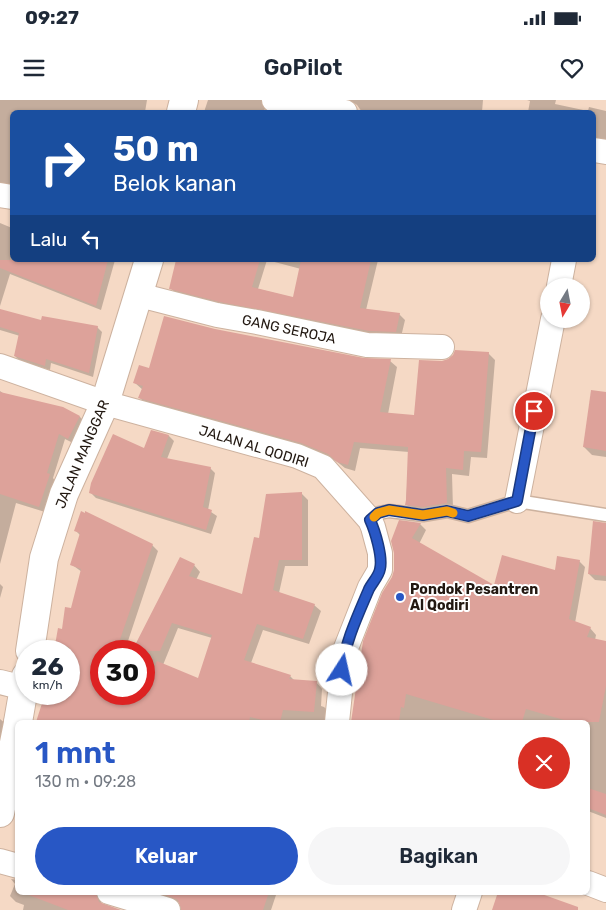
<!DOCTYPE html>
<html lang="id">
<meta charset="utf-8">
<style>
:root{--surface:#fff;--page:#f6f6f7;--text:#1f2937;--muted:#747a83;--accent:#2857c5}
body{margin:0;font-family:Rubik,sans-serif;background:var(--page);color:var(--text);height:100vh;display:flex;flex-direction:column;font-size:19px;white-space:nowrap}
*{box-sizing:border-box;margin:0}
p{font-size:16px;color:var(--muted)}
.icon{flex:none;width:28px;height:28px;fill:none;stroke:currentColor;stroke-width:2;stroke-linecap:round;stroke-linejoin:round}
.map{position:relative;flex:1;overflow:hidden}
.panel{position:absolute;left:15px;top:620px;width:575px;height:175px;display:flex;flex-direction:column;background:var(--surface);border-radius:8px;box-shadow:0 1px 4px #0004}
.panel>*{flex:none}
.guide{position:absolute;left:10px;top:10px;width:586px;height:152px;border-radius:8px;box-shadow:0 1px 4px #0004;background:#1a4fa0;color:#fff;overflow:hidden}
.needle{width:32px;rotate:190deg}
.tools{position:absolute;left:540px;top:178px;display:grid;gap:10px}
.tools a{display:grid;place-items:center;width:50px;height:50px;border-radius:50%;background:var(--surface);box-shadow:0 1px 4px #0004;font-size:25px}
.speed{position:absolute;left:15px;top:540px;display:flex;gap:10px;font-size:25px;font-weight:700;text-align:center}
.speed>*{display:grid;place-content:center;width:65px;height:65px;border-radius:50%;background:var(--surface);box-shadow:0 1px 4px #0004;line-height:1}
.speed small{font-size:12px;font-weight:400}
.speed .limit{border:8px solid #d22;background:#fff;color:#111}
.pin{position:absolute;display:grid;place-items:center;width:42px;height:42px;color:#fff;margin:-21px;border:2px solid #fff;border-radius:50%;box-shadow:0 1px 5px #0007}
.me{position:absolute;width:55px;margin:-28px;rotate:10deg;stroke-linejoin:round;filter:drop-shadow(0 0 4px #0008)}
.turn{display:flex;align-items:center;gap:18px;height:105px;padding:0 20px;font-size:22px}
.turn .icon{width:65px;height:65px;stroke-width:2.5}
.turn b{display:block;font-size:35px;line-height:42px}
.then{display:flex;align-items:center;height:48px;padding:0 20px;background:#0003;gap:10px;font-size:19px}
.round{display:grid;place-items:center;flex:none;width:52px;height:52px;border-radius:26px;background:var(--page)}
.headline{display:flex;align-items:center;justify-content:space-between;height:85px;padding:0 20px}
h1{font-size:30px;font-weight:600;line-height:38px;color:var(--accent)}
.button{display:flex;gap:10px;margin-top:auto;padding:10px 20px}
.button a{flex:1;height:58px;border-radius:30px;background:var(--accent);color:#fff;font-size:20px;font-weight:600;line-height:58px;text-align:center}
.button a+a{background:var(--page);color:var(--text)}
.status{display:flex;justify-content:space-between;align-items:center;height:35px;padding:0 25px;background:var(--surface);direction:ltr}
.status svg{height:14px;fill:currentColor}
header{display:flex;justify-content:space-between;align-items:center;height:65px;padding:0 20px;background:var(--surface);font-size:22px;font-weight:600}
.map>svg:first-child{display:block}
.shadow{fill:#0003;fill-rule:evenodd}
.building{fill:#dda29a}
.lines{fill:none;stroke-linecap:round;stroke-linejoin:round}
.lane-casing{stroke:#cdb29f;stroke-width:15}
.street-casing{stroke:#cdb29f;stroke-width:26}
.secondary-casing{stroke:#cdb29f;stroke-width:30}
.lane{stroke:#fff;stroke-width:12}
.street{stroke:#fff;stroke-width:24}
.secondary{stroke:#fff;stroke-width:28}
.route-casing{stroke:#1a3980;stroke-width:12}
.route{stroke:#2857c5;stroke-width:9}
.slow{stroke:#f59e0b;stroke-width:9}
.poi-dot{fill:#2857c5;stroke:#fff;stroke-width:2}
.labels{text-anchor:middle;stroke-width:4;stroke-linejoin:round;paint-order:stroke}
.street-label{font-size:14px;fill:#221811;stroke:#fff}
.poi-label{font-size:14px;font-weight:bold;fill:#221811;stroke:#fff;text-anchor:start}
</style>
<div class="status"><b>09:27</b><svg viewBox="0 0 49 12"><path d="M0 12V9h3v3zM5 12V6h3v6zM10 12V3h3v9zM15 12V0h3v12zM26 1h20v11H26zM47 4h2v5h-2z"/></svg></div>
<header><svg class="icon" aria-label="menu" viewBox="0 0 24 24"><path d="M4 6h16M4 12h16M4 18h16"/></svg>GoPilot<svg class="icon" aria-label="heart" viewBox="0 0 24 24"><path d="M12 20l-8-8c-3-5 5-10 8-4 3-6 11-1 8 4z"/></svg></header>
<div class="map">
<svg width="606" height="810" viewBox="0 0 606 810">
<rect width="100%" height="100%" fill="#f5d9c5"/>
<g class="shadow">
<path d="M0,0H147L145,12H12V87H0Z"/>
<path d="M208,0H267L264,12H204Z"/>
<path d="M334,0H483L482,12H362L357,5L354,3Z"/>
<path d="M527,0H556L555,4L588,11L589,7L606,11V42H594V12H528L530,1Z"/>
<path d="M0,123L12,128V160H115L101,210L10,174L0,206Z"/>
<path d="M178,160H378L366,210L399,214L405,220L401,237L375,236L226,206L176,194L171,188ZM267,160L301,169L294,198L258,189Z"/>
<path d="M0,210L42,222L97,227L102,232L93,277L51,263L50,270L20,261L15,256L20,236L0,230Z"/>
<path d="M214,230L364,260L390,261L397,267L388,314L415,316L442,262L488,253L495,260L487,358L471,357L469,376L452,374L453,409L413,411L406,404L409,352L360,348L355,371L345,368L336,361L308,349L146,304L140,298L143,290L135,283L150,270Z"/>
<path d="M0,291L4,294L62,308L80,317L86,323L75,344L65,339L53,378L55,381L45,412L16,403L0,464Z"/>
<path d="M606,293V357L592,355L584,347Z"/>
<path d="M152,332L169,336L174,341L167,359L210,368L215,373L208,410L217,416L211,434L96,398L91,393L145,350Z"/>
<path d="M302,394L308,400V466H285L279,493L314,505L321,511L309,544L263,530L251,563L290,576L295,581L316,582L322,589L321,606L324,607L331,613L330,622H139L121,617L128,622H38L47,594H69V551H61L82,472L71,464L81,436L76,431L152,445L158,451L127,544L136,547L194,465L200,472L196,480L243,495L260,439ZM178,528L212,538L199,580L163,565ZM101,551H144V594H101Z"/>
<path d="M399,422L420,424L426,430L419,444L495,487L556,471L579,461L585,467L575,523L590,528L596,535L595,540L606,543V718L588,711V622H352L365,542L395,471Z"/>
<path d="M606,441V481L595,480L589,474Z"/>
<path d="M0,484L3,487L0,498Z"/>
<path d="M0,619L6,624L0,642Z"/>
<path d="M11,779L18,780V792H103L101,802L103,805L117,810H23L24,805L16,802L10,796L15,784Z"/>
<path d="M146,792H277L271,810H182L180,803Z"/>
</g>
<g class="building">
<path d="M0,160H108L96,206L0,168Z"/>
<path d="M176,160H260L252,187L293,197L301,160H371L360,208L400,213L396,232L369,231L220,202L169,189Z"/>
<path d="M0,209L41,220L42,216L98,226L89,273L46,259L45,266L14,256L19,233L0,227Z"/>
<path d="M164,216L215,229L364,258L391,259L380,312L414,315L419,260L442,261L448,259L453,255L455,250L489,252L481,352L464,351L463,370L446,368L447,403L423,407L405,405L406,400L408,347L354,342L348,365L337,362L328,354L301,343L138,298L143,286L133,283L139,265L149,268Z"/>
<path d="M591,290L606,292V351L583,347Z"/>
<path d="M0,292L63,307L80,316L68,339L59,334L47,373L50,374L39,407L0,394Z"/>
<path d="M151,330L169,335L161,357L211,367L203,407L212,410L206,430L89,393L91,383L113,334L144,348Z"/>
<path d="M302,392V460H279L273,490L315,504L303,539L257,524L244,560L291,575L289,579L317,581L314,612L283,610L280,622H271L250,617L249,622H36L45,594H69V547L55,545L58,528L62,529L65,507L71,508L81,469L70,465L80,433L74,431L81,411L85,413V411L153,444L116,551H101V594H144L157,561L198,578L212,535L172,523L160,551H132L180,457L195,464L189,476L242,494L254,437L259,438L266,394Z"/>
<path d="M399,420L421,423L412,438L494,485L502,455L555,470L557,456L580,460L569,519L591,527L587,537L606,541V586L599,622H564V620L526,609L522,622H500L406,594L404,608L401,607L399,622H351L363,541L382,493L392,477L394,470V453L391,441Z"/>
<path d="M593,421L606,423V476L588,474Z"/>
<path d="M588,688L606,694V715L588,708Z"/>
<path d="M26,792H96L99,802L121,810H68L26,794Z"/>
<path d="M158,792H269L263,810H181L178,800Z"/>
<path d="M498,792H536L578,807V810H492Z"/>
</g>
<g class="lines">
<g class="lane-casing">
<path id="lane" d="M370,420L379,413L389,411L423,415L447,411L468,416L517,401L606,415"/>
</g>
<g class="street-casing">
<g id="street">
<path d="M274,0L345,12"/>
<path d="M594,50L606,52"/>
<path d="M0,95L12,97"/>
<path d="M559,186L564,160"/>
<path d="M139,195L217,215L257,222L367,245L442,247"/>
<path d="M0,266L105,303L297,356L323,367L370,420L373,427L380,453V470L370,487L344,553L337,622"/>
<path d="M517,401L553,219"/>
<path d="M0,582L24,588"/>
<path d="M0,761L18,766"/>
<path d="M588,783L606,790"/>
<path d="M109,792L168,810"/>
<path d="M464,810L470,792"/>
</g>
</g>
<g class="secondary-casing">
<g id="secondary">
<path d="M181,12L184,0"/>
<path d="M30,551L44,458L64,394L105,303L149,160"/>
<path d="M18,622L26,576"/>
<path d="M0,713L18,623"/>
</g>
</g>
<use href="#lane" class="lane"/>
<use href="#street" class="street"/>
<use href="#secondary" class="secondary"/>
</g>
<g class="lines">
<g class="route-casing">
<path id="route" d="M342,570C345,542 358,515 369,489C372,483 379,476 380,469C383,457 375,431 370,420L378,413L389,410L423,415L447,411L468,416L517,401L534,311"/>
</g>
<use href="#route" class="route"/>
<path class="slow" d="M374,417L378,413L389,410L423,415L447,411L453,413"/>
</g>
<circle class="poi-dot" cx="400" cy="497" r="5"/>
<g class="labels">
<g class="street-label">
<text transform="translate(289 229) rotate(12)" y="5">GANG SEROJA</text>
<text transform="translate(254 346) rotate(17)" y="5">JALAN AL QODIRI</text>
<text transform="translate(82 354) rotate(-67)" y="5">JALAN MANGGAR</text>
</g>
<g class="poi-label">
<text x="410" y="494">Pondok Pesantren<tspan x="410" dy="16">Al Qodiri</tspan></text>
</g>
</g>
</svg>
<div class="tools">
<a><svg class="needle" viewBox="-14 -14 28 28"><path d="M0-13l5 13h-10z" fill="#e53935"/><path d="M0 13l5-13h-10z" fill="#747a83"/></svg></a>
</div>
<div class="speed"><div>26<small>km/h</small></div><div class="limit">30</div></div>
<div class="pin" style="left:534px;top:311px;background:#d93025"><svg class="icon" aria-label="arrive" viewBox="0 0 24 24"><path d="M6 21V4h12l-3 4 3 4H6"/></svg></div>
<svg class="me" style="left:342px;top:570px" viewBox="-20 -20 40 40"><circle r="19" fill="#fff"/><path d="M0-13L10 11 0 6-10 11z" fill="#2857c5"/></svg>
<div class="guide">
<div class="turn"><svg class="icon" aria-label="right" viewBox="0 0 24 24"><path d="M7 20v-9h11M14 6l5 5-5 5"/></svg><div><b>50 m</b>Belok kanan</div></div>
<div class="then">Lalu<svg class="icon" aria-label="left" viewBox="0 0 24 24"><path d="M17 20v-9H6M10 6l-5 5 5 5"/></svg></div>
</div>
<section class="panel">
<div class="headline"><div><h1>1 mnt</h1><p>130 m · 09:28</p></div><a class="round" style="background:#d93025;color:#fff"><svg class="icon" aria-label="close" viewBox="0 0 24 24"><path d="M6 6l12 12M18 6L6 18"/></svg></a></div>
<div class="button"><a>Keluar</a><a>Bagikan</a></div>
</section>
</div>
